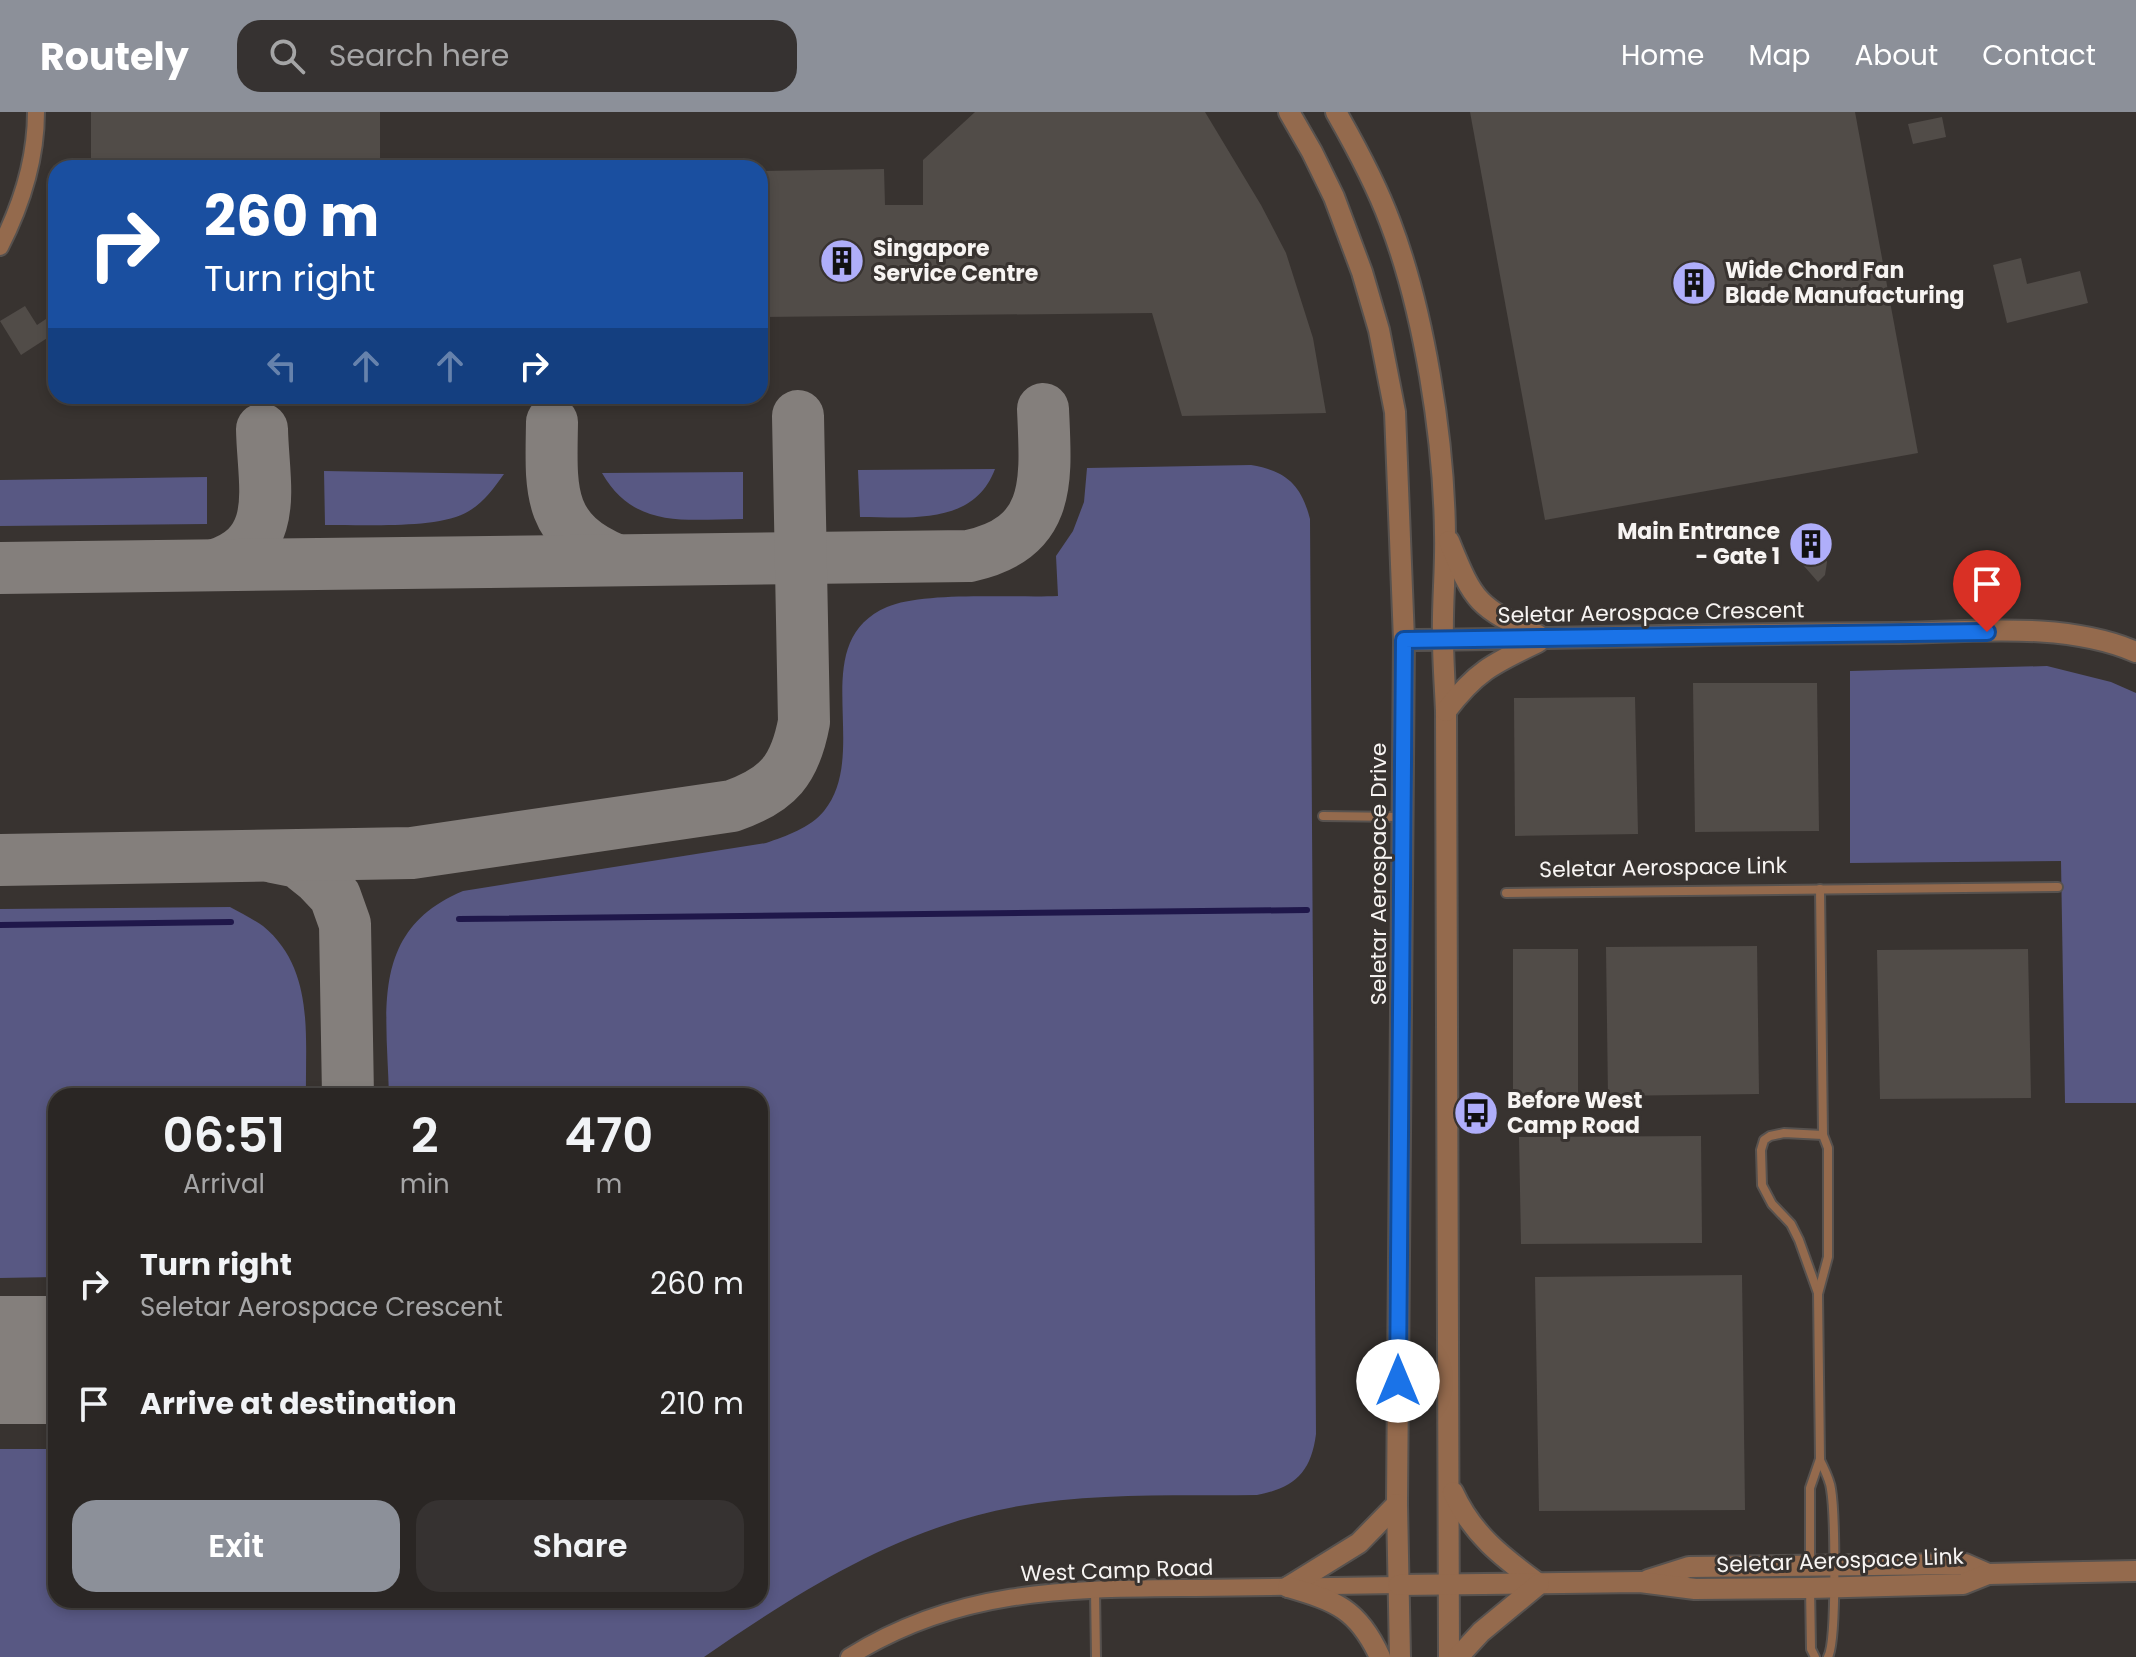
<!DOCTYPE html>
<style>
:root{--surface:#2a2624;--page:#363231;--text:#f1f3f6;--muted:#a5a5a6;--line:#464341;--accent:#8c9099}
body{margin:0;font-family:Poppins,sans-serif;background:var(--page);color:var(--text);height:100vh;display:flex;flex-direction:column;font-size:30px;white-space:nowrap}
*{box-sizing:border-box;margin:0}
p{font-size:26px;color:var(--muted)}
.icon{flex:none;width:44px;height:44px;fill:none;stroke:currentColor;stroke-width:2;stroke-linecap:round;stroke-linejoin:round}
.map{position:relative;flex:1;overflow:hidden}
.side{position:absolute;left:48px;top:976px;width:720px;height:520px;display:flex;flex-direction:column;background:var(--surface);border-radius:24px;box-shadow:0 4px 12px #0003,0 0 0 2px var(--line)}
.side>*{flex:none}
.top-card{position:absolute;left:48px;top:48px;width:720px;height:244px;border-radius:24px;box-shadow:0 4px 12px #0003,0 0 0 2px var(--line);background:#1a4fa0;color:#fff;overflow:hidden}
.pin{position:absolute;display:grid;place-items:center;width:68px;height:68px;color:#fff;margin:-82px -34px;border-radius:50% 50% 50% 0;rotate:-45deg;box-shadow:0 0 8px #0007}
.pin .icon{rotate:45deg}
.me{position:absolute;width:88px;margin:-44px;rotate:0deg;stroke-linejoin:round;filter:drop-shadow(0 0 6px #0008)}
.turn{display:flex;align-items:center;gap:28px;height:168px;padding:0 24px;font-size:36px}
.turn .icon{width:104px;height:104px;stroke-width:2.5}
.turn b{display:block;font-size:56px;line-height:68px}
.lanes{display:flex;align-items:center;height:76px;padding:0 24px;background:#0003;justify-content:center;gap:40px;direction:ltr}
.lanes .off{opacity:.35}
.eta{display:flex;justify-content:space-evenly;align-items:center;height:136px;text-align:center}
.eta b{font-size:48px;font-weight:600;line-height:56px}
.cta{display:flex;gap:16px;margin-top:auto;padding:16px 24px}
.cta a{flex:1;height:92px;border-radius:24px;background:var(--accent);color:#fff;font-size:32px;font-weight:600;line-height:92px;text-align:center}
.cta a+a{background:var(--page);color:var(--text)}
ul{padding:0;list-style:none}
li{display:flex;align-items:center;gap:24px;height:120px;padding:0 24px}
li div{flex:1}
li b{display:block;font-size:30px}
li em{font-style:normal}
header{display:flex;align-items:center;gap:48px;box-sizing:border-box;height:112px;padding:0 40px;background:var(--accent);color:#fff}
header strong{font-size:38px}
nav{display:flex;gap:44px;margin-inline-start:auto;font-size:28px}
.search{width:560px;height:72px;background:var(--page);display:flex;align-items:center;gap:20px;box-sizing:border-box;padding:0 28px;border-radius:24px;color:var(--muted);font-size:30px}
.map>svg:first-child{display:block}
.green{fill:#585883}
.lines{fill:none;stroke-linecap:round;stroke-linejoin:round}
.stream{stroke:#1f174a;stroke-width:6}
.taxiway{stroke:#847f7c;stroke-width:52}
.runway{stroke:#847f7c;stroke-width:128}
.building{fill:#514c48}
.service-casing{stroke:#57524f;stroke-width:12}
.minor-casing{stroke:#57524f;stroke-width:20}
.tertiary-casing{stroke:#57524f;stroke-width:24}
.service{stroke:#946a4d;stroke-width:8}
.minor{stroke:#946a4d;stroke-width:16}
.tertiary{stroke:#946a4d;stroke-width:20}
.route-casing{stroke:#114b97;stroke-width:20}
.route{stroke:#1a73e8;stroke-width:14}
.labels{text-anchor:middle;stroke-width:6;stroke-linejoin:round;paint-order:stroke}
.poi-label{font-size:22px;font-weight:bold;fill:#f7f4f2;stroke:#383330;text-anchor:start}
.street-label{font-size:22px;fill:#f7f4f2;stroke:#383330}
</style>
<header>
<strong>Routely</strong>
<div class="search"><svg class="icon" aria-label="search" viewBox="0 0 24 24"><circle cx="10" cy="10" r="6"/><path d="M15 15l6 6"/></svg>Search here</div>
<nav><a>Home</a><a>Map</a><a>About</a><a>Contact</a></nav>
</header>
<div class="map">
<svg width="2136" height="1545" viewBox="0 0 2136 1545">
<rect width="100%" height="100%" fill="#383330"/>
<g class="green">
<path d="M1251,353C1286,359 1301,372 1310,407L1316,1322C1311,1361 1294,1376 1257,1383C1176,1384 1093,1380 1014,1395C897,1417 800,1479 704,1545H0V1337H56V1488H760V984H389C387,900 369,818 463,779L766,731C786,724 810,716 824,699C872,640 804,531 887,495C923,479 1015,486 1058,484L1056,444L1073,419L1084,390L1087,356Z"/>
<path d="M995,357C974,414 909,405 860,405L858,358Z"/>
<path d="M324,359L504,362C494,376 484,390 469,399C438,418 364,412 325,413Z"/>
<path d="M743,360V407C686,407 635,418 602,361Z"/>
<path d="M207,365V412L0,414V368Z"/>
<path d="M2047,554L2111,570L2136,581V991H2065L2061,749L1850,751V559Z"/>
<path d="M230,795C241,801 253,807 263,814C315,857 305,924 306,984H56V1165L0,1166V797Z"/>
</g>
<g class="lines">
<g class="stream">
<path d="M459,807L1307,798"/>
<path d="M0,813L231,810"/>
</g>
<g class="taxiway">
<path d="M552,310C551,377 546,419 616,448"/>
<path d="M215,453C282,432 263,373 262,317"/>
<path d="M0,456L969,444C1053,426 1046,367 1043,297"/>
<path d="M273,745L298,750L318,766L335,784L345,812L348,984"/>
<path d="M0,748L412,741L732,694C778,678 795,658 804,610L798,304"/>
</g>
<path class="runway" d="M0,1248H56"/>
</g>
<g class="building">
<rect x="91" y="0" width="289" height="56"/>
<path d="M975,0H1205L1261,93L1286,141L1313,226L1326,301L1182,304L1152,201L760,205V59L884,57L885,93H923V48Z"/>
<path d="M1470,0H1855L1918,341L1545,408Z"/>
<path d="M1942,5L1946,25L1913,32L1908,12Z"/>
<path d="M2021,146L2027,172L2080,159L2088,191L2007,211L1993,153Z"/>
<path d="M25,194L37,213L46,207L55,221L21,243L0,209Z"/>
<path d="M1821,413L1827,450L1825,463L1818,470L1804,454L1796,418Z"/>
<path d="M1693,571H1817L1819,719L1695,720Z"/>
<path d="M1635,585L1638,722L1515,724L1514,586Z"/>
<path d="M1757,834L1759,982L1608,984L1606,835Z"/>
<rect x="1513" y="837" width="65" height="145"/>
<path d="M2028,837L2031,986L1880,987L1877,838Z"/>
<path d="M1701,1024L1702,1131L1521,1132L1519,1025Z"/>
<path d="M1742,1163L1745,1398L1539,1399L1535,1165Z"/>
</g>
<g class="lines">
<g class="service-casing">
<g id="service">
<path d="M1323,704L1401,705"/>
<path d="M1506,781L2058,775"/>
<path d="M1818,1181L1799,1128L1791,1112L1772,1092L1762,1073L1761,1038L1764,1028L1770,1024L1784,1021L1823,1023"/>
<path d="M1820,1348C1824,1357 1830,1368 1831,1377C1835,1401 1837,1529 1828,1545"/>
<path d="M1810,1453V1376L1820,1347L1818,1182L1828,1145V1036L1823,1023L1820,777"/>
<path d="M1810,1475L1811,1537L1815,1545"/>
<path d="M1095,1478L1096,1545"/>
</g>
</g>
<g class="minor-casing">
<g id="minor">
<path d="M0,135C21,94 36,46 36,0"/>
<path d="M849,1545C960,1475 1071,1477 1197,1476C1264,1475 1332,1474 1399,1473"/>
</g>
</g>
<g class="tertiary-casing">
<g id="tertiary">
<path d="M1289,0L1312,40L1334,85L1362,160L1379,218L1395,300L1404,528L1397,1392L1400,1545"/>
<path d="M1336,0C1356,35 1376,72 1390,110C1424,199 1444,326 1445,422C1446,457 1442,491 1443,526C1443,550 1445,575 1446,599L1449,1545"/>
<path d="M1449,429C1474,491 1478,495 1538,523"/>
<path d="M1404,528C1568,527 1732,521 1896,521C1972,520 2065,509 2136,540"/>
<path d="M1446,599C1476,559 1494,551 1538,530"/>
<path d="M1453,1380C1472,1422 1502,1445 1539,1472"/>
<path d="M1648,1468L1689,1455L1965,1452L1988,1462"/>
<path d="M1399,1473L1640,1470L1695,1477L1810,1476L1963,1472L1988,1462L2136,1459"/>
<path d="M1288,1475L1359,1431L1397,1392"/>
<path d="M1288,1475C1336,1489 1358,1497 1380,1545"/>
<path d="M1458,1545L1481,1520L1539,1472"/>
</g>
</g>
<use href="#service" class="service"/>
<use href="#minor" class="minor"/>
<use href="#tertiary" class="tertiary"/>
</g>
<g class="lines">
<g class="route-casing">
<path id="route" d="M1398,1269L1404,528L1987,520"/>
</g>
<use href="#route" class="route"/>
</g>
<defs>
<g id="building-disc" transform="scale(2.3)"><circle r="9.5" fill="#afaefa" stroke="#383330"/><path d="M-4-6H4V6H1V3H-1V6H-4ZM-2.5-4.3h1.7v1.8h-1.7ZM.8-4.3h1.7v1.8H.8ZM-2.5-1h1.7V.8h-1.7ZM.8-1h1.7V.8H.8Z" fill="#111"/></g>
<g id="bus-disc" transform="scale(2.3)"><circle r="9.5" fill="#afaefa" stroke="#383330"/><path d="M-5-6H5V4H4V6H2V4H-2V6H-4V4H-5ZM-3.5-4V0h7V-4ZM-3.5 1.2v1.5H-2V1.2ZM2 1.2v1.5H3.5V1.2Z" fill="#111"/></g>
</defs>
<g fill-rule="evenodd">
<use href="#building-disc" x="842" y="149"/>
<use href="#building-disc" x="1694" y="171"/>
<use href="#building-disc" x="1811" y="432"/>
<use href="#bus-disc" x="1476" y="1001"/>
</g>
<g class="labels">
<g class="poi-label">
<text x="873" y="144">Singapore<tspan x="873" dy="25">Service Centre</tspan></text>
<text x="1725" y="166">Wide Chord Fan<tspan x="1725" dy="25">Blade Manufacturing</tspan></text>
<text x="1780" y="427" text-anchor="end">Main Entrance<tspan x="1780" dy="25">- Gate 1</tspan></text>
<text x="1507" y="996">Before West<tspan x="1507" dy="25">Camp Road</tspan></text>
</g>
<g class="street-label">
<text transform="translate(1651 500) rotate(-1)" y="8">Seletar Aerospace Crescent</text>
<text transform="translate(1663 755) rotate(-1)" y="8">Seletar Aerospace Link</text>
<text transform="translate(1378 762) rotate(-90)" y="8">Seletar Aerospace Drive</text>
<text transform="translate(1840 1448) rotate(-2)" y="8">Seletar Aerospace Link</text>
<text transform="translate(1117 1458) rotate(-2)" y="8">West Camp Road</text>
</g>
</g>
</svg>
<div class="pin" style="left:1987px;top:520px;background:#d93025"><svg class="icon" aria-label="arrive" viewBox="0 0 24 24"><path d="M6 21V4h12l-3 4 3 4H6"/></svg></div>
<svg class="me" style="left:1398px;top:1269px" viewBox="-20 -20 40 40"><circle r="19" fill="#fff"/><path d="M0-13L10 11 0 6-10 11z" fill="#1a73e8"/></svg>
<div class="top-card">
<div class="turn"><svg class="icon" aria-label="right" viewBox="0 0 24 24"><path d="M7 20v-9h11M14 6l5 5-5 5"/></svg><div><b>260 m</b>Turn right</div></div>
<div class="lanes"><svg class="icon off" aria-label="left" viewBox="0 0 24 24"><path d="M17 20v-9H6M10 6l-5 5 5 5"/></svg><svg class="icon off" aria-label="ahead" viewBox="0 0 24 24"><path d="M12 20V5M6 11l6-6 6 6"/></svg><svg class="icon off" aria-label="ahead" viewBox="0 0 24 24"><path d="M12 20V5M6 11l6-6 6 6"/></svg><svg class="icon" aria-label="right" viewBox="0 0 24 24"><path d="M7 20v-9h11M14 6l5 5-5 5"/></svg></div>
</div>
<section class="side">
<div class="eta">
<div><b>06:51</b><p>Arrival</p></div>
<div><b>2</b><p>min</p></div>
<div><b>470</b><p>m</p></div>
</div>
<ul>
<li><svg class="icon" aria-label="right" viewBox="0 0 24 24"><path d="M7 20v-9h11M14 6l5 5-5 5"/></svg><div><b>Turn right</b><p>Seletar Aerospace Crescent</p></div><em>260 m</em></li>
<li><svg class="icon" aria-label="arrive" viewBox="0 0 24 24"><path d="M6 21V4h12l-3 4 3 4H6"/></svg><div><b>Arrive at destination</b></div><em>210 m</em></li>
</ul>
<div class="cta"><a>Exit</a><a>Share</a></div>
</section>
</div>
